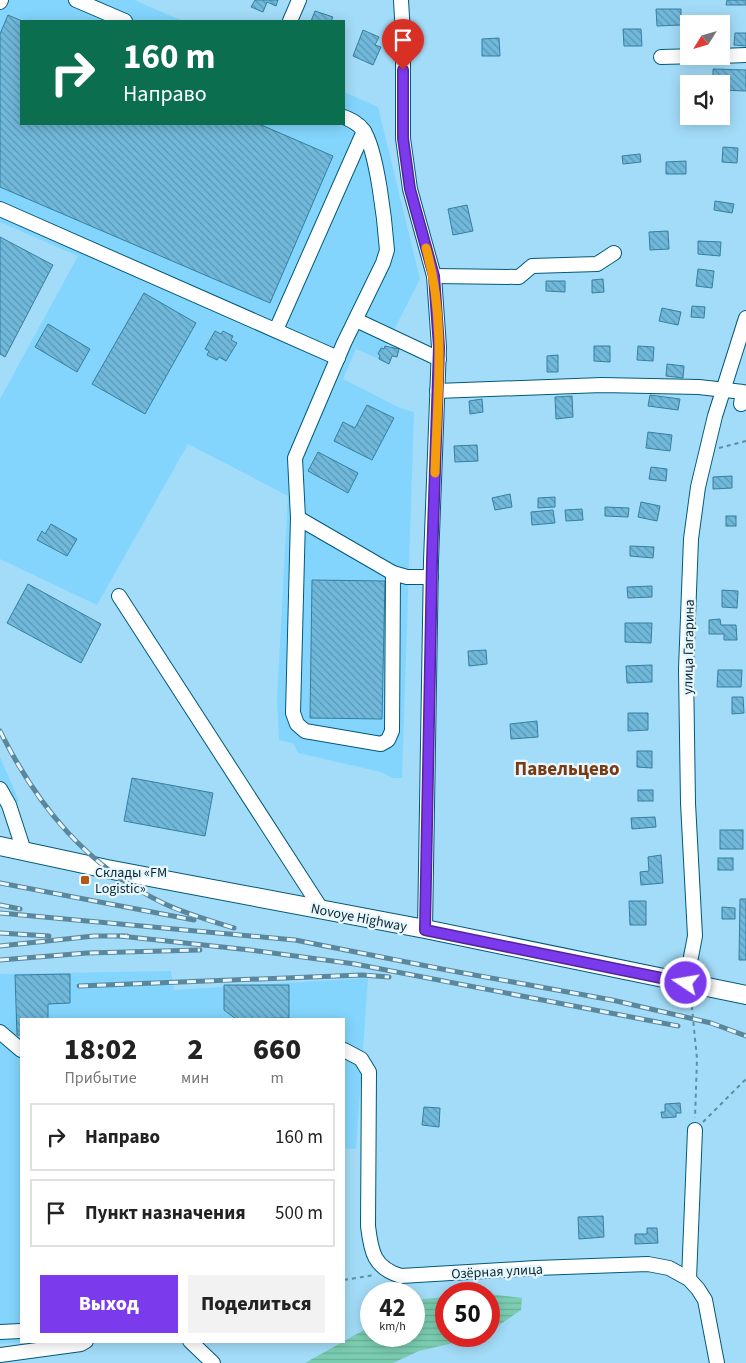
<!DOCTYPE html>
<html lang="ru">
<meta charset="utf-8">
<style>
:root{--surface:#fff;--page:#f2f2f2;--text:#222;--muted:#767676;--line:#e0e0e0;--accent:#7c3aed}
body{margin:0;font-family:"Source Sans 3",sans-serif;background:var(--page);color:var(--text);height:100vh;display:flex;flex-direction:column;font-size:19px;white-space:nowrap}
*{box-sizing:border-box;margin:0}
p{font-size:16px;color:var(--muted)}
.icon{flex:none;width:28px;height:28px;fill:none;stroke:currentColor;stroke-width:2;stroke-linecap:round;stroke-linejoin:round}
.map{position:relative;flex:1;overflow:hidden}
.drawer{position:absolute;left:20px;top:1018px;width:325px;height:325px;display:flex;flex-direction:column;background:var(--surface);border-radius:0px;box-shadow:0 2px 12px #0003}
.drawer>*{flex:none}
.guide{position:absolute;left:20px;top:20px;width:325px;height:105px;border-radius:0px;box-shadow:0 2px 12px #0003;background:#0b6e4f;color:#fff;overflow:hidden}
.needle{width:32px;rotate:233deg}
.fabs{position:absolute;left:680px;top:15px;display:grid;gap:10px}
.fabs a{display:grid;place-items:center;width:50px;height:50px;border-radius:0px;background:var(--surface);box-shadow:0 2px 12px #0003;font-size:25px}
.speed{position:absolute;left:360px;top:1282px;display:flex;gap:10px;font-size:25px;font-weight:700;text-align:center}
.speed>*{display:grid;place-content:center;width:65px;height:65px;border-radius:50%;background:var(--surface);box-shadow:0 2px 12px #0003;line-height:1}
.speed small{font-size:12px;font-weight:400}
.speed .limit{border:8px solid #d22;background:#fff;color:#111}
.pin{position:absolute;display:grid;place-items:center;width:42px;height:42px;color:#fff;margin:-51px -21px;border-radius:50% 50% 50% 0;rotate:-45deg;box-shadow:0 0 5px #0007}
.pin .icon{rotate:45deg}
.me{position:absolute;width:55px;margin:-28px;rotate:282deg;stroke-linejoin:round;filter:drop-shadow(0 0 4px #0008)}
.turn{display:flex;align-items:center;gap:18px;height:105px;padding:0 20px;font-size:22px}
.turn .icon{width:65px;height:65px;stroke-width:2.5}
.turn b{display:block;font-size:35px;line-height:42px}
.eta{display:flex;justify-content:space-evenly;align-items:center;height:85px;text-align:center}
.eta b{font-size:30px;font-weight:800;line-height:35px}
.button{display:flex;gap:10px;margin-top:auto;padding:10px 20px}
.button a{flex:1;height:58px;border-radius:0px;background:var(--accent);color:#fff;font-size:20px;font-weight:800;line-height:58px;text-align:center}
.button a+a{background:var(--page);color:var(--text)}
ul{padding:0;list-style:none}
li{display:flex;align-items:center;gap:15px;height:68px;margin:0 10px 8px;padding:0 10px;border:2px solid var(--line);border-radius:0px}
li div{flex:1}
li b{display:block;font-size:19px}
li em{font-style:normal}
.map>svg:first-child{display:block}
.built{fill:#83d5fd}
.water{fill:url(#water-rules)}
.building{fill:url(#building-back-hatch);stroke:#367f9f}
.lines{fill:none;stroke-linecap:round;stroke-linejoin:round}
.minor-casing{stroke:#005a79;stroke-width:16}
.major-casing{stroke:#005a79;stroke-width:20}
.path{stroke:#5e8da2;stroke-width:2;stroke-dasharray:4 4;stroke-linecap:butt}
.minor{stroke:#fff;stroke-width:14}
.major{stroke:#fff;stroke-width:18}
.rail-casing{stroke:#5a879c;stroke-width:5}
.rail{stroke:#e8f6fd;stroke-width:3;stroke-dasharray:9;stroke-linecap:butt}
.route-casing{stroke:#51269a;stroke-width:12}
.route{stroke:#7c3aed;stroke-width:9}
.slow{stroke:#f59e0b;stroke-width:9}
.poi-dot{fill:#b5570c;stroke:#e8f6fd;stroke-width:2}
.labels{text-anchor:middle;stroke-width:4.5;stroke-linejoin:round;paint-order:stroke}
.street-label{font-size:14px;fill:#072734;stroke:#e8f6fd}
.poi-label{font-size:14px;fill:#072734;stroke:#e8f6fd;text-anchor:start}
.district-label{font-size:19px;font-weight:bold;fill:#783b11;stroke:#e8f6fd}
</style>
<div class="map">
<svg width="746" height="1363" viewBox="0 0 746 1363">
<defs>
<pattern id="water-rules" width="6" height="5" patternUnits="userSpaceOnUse" patternTransform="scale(1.25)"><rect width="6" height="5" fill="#7bcdb1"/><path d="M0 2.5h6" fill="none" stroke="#69b099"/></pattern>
<pattern id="building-back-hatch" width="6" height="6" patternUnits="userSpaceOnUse" patternTransform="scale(1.25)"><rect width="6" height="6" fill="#71b9db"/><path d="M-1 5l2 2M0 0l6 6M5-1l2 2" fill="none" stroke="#5b96b2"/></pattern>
</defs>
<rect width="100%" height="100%" fill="#a3dcf8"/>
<g class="built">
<path d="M0,0H134L183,21H21V124H344V92L378,107L420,279L379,359L356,349L343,379L400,408L414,412L402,778H393L381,772L298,753L294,744L279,740L277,698L288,496L188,444L97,605L0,559V399L78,256L0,222Z"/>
<path d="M0,757L19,801L4,807L0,806Z"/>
<path d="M171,971L174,990L368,978L356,1149L344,1148V1019H21V1341H34L0,1344V974Z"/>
</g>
<g class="water">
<path d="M489,1294L522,1298L521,1310L489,1332Z"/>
<path d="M446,1297V1336H483L419,1351L393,1363H305L371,1326V1336H414V1300Z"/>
</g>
<g class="building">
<path d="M255,0H278L276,6L267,2L263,12L251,7Z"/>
<path d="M727,0H746V5H726Z"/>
<path d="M656,9H681V25L657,26Z"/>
<path d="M315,11L333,17L331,21H311Z"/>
<path d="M8,15L22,21L21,124H259L333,156L270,303L0,187V34Z"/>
<path d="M623,29H641L642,46H624Z"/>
<path d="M363,30L379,37L375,45L381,47L373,65L353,56Z"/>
<path d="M735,33H746V46L734,45Z"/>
<path d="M499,38L500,56H482V39Z"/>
<path d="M713,69L746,70V91L721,90V84H713Z"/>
<path d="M723,147L738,148L737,163L722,162Z"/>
<path d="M640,154L641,162L623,164L622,156Z"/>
<path d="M686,161V174H666V162Z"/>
<path d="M715,201L734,204L732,213L714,210Z"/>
<path d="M467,205L473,231L453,235L448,209Z"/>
<path d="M668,231L669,249L650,250L649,232Z"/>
<path d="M0,237L53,265L5,357L0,354Z"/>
<path d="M698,241L721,242L720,256L698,254Z"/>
<path d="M698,269L714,271L712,288L696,286Z"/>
<path d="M603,279L604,292L592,293V280Z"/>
<path d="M546,281H565V292L546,291Z"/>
<path d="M144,293L196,323L145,414L92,384Z"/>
<path d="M692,306L705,307L704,318L691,317Z"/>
<path d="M662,308L681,312L678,325L659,321Z"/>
<path d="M48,324L90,349L77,372L35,347Z"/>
<path d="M215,331L221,334L223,331L233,336L231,340L237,343L226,361L219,357L217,360L207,355L209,351L205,349Z"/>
<path d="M385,346L399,349L397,357L392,356L389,364L379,359L380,355L378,354L381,348L384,349Z"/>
<path d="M594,346H610V362L594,361Z"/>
<path d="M638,346L654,347L653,361L637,360Z"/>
<path d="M558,355V372H547V356Z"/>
<path d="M667,364L684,366L683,378L666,376Z"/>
<path d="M650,395L680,399L678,410L648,406Z"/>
<path d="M572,396L573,417L556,419L555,397Z"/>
<path d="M482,399L483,412L470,414L469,401Z"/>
<path d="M367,405L394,418L372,460L334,441L343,422L355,428Z"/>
<path d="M648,432L672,435L670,451L646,448Z"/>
<path d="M477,445L478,461L455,462L454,446Z"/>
<path d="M318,452L358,473L348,493L308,471Z"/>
<path d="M651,467L667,469L666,481L649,479Z"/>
<path d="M732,476V488L713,489V477Z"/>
<path d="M510,494L512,507L495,510L492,498Z"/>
<path d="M555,497V507L538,508V498Z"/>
<path d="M641,502L660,506L657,521L638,517Z"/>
<path d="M605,507L629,508L628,517L605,516Z"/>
<path d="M582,509L583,520L566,521L565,510Z"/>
<path d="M553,510L555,523L532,525L531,512Z"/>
<rect x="726" y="516" width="10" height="10"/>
<path d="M51,524L77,539L67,556L37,540L42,531L45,534Z"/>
<path d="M630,546L654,547L653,558L630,556Z"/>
<path d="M312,580L385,581L382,719L310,718Z"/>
<path d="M28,584L101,624L81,663L7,623Z"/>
<path d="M652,586V597L628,598L627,587Z"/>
<path d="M722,590L738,591L737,608L722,607Z"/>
<path d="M720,619L721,625H736L737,640H724V634H709V620Z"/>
<path d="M625,623H652L651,643L625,642Z"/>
<path d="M486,650L487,664L469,666L468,651Z"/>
<path d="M652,665V682L627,683L626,666Z"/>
<path d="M718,670H742L741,687H717Z"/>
<path d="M732,697H743L744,713L732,714Z"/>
<path d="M628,713H648V730L628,731Z"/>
<path d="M537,721L538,737L511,739L510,724Z"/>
<path d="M637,751H652V768L637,767Z"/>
<path d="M132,778L213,793L205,836L124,821Z"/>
<rect x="638" y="790" width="15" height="11"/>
<path d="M655,817L656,827L632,829L631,818Z"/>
<rect x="720" y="830" width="23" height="19"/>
<path d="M661,855L663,883L641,885L640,872L649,871L648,857Z"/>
<rect x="718" y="858" width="15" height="12"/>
<path d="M740,899H746V960H739Z"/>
<path d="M629,901H646V925H630Z"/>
<path d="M722,907L735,908V919H722Z"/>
<path d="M70,974V1003L48,1004V1019H21V1035H17L15,975Z"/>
<path d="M224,985H289V1018L236,1019L224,1010Z"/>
<path d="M680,1103L681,1113H676V1117L662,1118L661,1112H665V1104Z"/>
<path d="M424,1107L440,1108L439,1127L422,1125Z"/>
<path d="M603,1216L604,1237L579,1239L578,1217Z"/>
<path d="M647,1228H657L658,1243L635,1244V1234H647Z"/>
</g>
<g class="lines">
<g class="minor-casing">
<g id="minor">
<path d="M76,0L125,21"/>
<path d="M401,0L403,35V138L410,189L434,276L439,347L431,561L425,929"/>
<path d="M0,2L1,0"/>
<path d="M290,21L299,0"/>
<path d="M721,56L746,55"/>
<path d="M661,57L700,56"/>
<path d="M344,117C351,120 358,123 363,130C377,149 385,223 387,250L383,263L344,343L295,458L298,518L293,713L297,724L305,731L381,744L388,740L392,731L393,573L407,577H431"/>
<path d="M0,209L338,358"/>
<path d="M434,276L519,277L532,266L597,264L614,253"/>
<path d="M356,320L439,359"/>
<path d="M276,330L364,131"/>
<path d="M437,391L602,385L699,387L743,392L741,404"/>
<path d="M298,518L393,573"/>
<path d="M119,596L322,910"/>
<path d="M0,789L9,805L24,851"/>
<path d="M686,983L695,936L688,803L686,669L691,539L698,487L715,416L746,318"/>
<path d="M0,1032L21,1050"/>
<path d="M344,1050L361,1059L369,1072L368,1226C371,1252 374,1268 401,1276L536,1268L648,1264L669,1268L689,1279L698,1289L705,1300L717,1363"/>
<path d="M689,1279L695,1130"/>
<path d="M0,1332L21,1331"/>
<path d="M190,1341L213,1363"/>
<path d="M0,1355L81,1344L86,1341"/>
</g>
</g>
<g class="major-casing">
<path id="major" d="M0,846L107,869L425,929L746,995"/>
</g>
<g class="path">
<path d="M719,448L746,441"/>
<path d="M691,998L697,1059L695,1118"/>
<path d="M703,1122L746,1079"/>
<path d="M344,1280L374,1275"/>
</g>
<use href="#minor" class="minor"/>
<use href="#major" class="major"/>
<g class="rail-casing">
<g id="rail">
<path d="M0,731C38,807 87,867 165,904C187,914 211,921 234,928"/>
<path d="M0,883L194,920"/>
<path d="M0,905L20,909"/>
<path d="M0,913L295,940L447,970L612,1000L711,1023L746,1036"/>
<path d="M0,933L49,936"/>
<path d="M120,936L250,950L355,964L678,1026"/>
<path d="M0,946L94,936H127"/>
<path d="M0,960L87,953L200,950"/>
<path d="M79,986L362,975L389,977"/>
</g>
</g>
<use href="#rail" class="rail"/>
</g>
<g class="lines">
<g class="route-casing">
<path id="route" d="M403,70V138L410,189L434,276L439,347L432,561L425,930L686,983"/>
</g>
<use href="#route" class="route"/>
<path class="slow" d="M426,248C447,321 437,398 435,473"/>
</g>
<rect class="poi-dot" x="80" y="875" width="10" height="10" rx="2.5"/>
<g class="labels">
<g class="street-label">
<text transform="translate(688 647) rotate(-89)" y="5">улица Гагарина</text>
<text transform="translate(359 917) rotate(11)" y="5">Novoye Highway</text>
<text transform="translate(497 1271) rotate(-3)" y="5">Озёрная улица</text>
</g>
<g class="poi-label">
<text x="95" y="877">Склады «FM<tspan x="95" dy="16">Logistic»</tspan></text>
</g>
<g class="district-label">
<text x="567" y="775">Павельцево</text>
</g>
</g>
</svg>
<div class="fabs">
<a><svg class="needle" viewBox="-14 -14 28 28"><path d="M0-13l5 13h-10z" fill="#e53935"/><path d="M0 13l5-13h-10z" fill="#767676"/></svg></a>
<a><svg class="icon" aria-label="sound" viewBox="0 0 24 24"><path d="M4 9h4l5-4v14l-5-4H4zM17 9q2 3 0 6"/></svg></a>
</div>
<div class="speed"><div>42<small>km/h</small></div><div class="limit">50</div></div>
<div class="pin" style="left:403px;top:70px;background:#d93025"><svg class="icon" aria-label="arrive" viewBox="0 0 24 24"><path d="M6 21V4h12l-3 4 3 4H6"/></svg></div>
<svg class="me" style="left:686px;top:983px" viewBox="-20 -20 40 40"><circle r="17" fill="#7c3aed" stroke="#fff" stroke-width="3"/><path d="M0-11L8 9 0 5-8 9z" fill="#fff"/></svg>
<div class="guide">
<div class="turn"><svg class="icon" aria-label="right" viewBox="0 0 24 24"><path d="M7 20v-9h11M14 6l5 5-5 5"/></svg><div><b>160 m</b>Направо</div></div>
</div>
<section class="drawer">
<div class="eta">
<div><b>18:02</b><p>Прибытие</p></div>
<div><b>2</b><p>мин</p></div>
<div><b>660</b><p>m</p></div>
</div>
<ul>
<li><svg class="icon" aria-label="right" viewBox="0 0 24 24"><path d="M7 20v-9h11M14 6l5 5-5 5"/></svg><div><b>Направо</b></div><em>160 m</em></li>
<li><svg class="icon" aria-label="arrive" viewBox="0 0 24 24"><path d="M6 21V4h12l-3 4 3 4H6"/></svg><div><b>Пункт назначения</b></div><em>500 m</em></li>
</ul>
<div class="button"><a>Выход</a><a>Поделиться</a></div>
</section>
</div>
